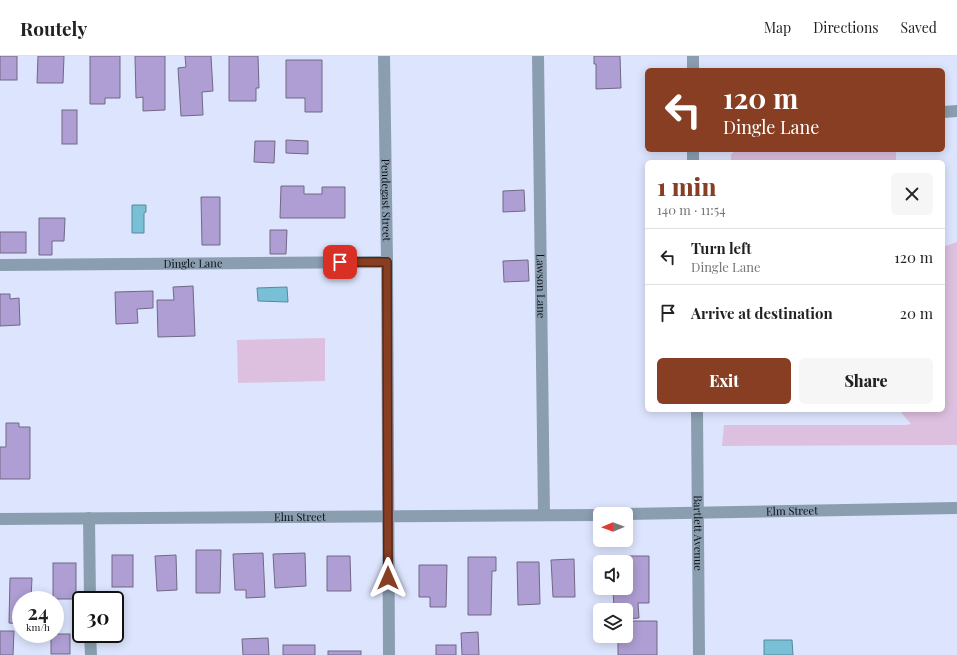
<!DOCTYPE html>
<meta charset="utf-8">
<style>
:root{--surface:#fff;--page:#f6f6f6;--text:#222;--muted:#767676;--line:#e0e0e0;--accent:#873e22}
body{margin:0;font-family:"Playfair Display",serif;background:var(--page);color:var(--text);height:100vh;display:flex;flex-direction:column;font-size:15px;white-space:nowrap}
*{box-sizing:border-box;margin:0}
p{font-size:13px;color:var(--muted)}
.icon{flex:none;width:22px;height:22px;fill:none;stroke:currentColor;stroke-width:2;stroke-linecap:round;stroke-linejoin:round}
.map{position:relative;flex:1;overflow:hidden}
.details{position:absolute;left:645px;top:104px;width:300px;height:252px;display:flex;flex-direction:column;background:var(--surface);border-radius:6px;box-shadow:0 2px 10px #0003}
.details>*{flex:none}
.hud{position:absolute;left:645px;top:12px;width:300px;height:84px;border-radius:6px;box-shadow:0 2px 10px #0003;background:#873e22;color:#fff;overflow:hidden}
.needle{width:26px;rotate:269deg}
.controls{position:absolute;left:593px;top:451px;display:grid;gap:8px}
.controls a{display:grid;place-items:center;width:40px;height:40px;border-radius:6px;background:var(--surface);box-shadow:0 2px 10px #0003;font-size:20px}
.speed{position:absolute;left:12px;top:535px;display:flex;gap:8px;font-size:20px;font-weight:700;text-align:center}
.speed>*{display:grid;place-content:center;width:52px;height:52px;border-radius:50%;background:var(--surface);box-shadow:0 2px 10px #0003;line-height:1}
.speed small{font-size:10px;font-weight:400}
.speed .limit{border:2px solid #111;border-radius:6px;background:#fff;color:#111}
.pin{position:absolute;display:grid;place-items:center;width:34px;height:34px;color:#fff;margin:-17px;border-radius:8px;box-shadow:0 2px 6px #0006}
.me{position:absolute;width:44px;margin:-22px;rotate:0deg;stroke-linejoin:round;filter:drop-shadow(0 0 3px #0008)}
.turn{display:flex;align-items:center;gap:14px;height:84px;padding:0 12px;font-size:18px}
.turn .icon{width:52px;height:52px;stroke-width:2.5}
.turn b{display:block;font-size:28px;line-height:34px}
.round{display:grid;place-items:center;flex:none;width:42px;height:42px;border-radius:6px;background:var(--page)}
.headline{display:flex;align-items:center;justify-content:space-between;height:68px;padding:0 12px}
h1{font-size:24px;font-weight:800;line-height:30px;color:var(--accent)}
.action{display:flex;gap:8px;margin-top:auto;padding:8px 12px}
.action a{flex:1;height:46px;border-radius:6px;background:var(--accent);color:#fff;font-size:16px;font-weight:800;line-height:46px;text-align:center}
.action a+a{background:var(--page);color:var(--text)}
ul{padding:0;list-style:none}
li{display:flex;align-items:center;gap:12px;height:56px;padding:0 12px;border-top:1px solid var(--line)}
li div{flex:1}
li b{display:block;font-size:15px}
li em{font-style:normal}
header{display:flex;align-items:center;gap:24px;box-sizing:border-box;height:56px;padding:0 20px;background:var(--surface);border-bottom:1px solid var(--line)}
header strong{font-size:19px}
nav{display:flex;gap:22px;margin-inline-start:auto;font-size:14px}
.map>svg:first-child{display:block}
.green{fill:#ddc0df}
.water{fill:#79bfd5;stroke:#57899b}
.building{fill:#ae9ed3;stroke:#706884}
.lines{fill:none;stroke-linecap:round;stroke-linejoin:round}
.minor{stroke:#8a9eb0;stroke-width:12}
.route-casing{stroke:#582816;stroke-width:10}
.route{stroke:#873e22;stroke-width:7}
.labels{text-anchor:middle;stroke-width:3.5;stroke-linejoin:round;paint-order:stroke}
.street-label{font-size:11px;fill:#090b15;stroke:#dde5fe}
</style>
<header>
<strong>Routely</strong>
<nav><a>Map</a><a>Directions</a><a>Saved</a></nav>
</header>
<div class="map">
<svg width="957" height="599" viewBox="0 0 957 599">
<rect width="100%" height="100%" fill="#dde5fe"/>
<g class="green">
<path d="M735,94H896V106H731V99Z"/>
<path d="M957,186V389L722,390L724,369H905L911,368L899,354H943V191Z"/>
<path d="M325,282V325L238,327L237,284Z"/>
</g>
<g class="water">
<path d="M132,149H146V156L144,157V177H132Z"/>
<path d="M287,231L288,246L258,245L257,232Z"/>
<path d="M764,584H792L793,599H764Z"/>
</g>
<g class="building">
<rect x="0" y="0" width="17" height="24"/>
<path d="M38,0H64L63,27H37Z"/>
<path d="M90,0H120V42H105V48H90Z"/>
<path d="M135,0H165V54L143,55V41L136,42Z"/>
<path d="M185,0H211L213,35L202,36L203,59L181,60L178,12L186,11Z"/>
<path d="M229,0H258L259,32H256V45H229Z"/>
<path d="M594,0H620L621,32L596,33V8H594Z"/>
<path d="M286,4H322V56H305V42H286Z"/>
<rect x="62" y="54" width="15" height="34"/>
<path d="M286,84L308,85V98L286,97Z"/>
<path d="M255,85H275L274,107L254,106Z"/>
<path d="M281,130H304V138H322V131H345V162H280Z"/>
<path d="M524,134L525,155L503,156V135Z"/>
<path d="M201,141H220V189H202Z"/>
<path d="M39,162H65L64,185H52V199H39Z"/>
<path d="M270,174H287L286,198H270Z"/>
<rect x="0" y="176" width="26" height="21"/>
<path d="M528,204L529,225L504,226L503,205Z"/>
<path d="M193,230L195,280L158,281L157,244H174L173,231Z"/>
<path d="M153,235V252L137,253L138,267L116,268L115,236Z"/>
<path d="M0,238H10V243L19,242L20,269L0,270Z"/>
<path d="M6,367H19V371H30V423H0V391H6Z"/>
<path d="M196,494H221L220,537H196Z"/>
<path d="M263,497L265,541L246,542V534H235L233,498Z"/>
<path d="M305,497L306,530L275,532L273,498Z"/>
<rect x="112" y="499" width="21" height="32"/>
<path d="M176,499L177,534L157,535L155,500Z"/>
<path d="M327,500H350L351,535H327Z"/>
<path d="M613,500H649V547H638L639,562L626,563V554H614L613,532H626V506H613Z"/>
<path d="M468,501H496V515H492L491,559H468Z"/>
<path d="M574,503L575,541H553L551,504Z"/>
<path d="M517,506H539L540,548L518,549Z"/>
<rect x="53" y="507" width="23" height="36"/>
<path d="M419,509H447L446,551H430V541H419Z"/>
<path d="M10,522H32L31,544H21V568L9,567Z"/>
<path d="M626,565H657V599H618V586H611V580H626Z"/>
<path d="M0,575H14L13,599H0Z"/>
<path d="M478,576L479,599H462L461,577Z"/>
<rect x="51" y="578" width="19" height="20"/>
<path d="M268,582L269,599H243L242,583Z"/>
<rect x="283" y="589" width="32" height="10"/>
<rect x="436" y="589" width="20" height="10"/>
<rect x="328" y="595" width="33" height="4"/>
</g>
<g class="lines">
<g class="minor">
<path id="s1" d="M384,0L387,206L389,599"/>
<path id="s2" d="M538,0L544,459"/>
<path d="M693,0V14"/>
<path d="M943,56L957,55"/>
<path d="M693,94V106"/>
<path id="s3" d="M0,209L387,206"/>
<path id="s4" d="M697,354L699,599"/>
<path id="s5" d="M626,458L957,452"/>
<path d="M89,462L90,544"/>
<path id="s6" d="M0,463L600,459"/>
<path d="M90,578L91,599"/>
</g>
</g>
<g class="lines">
<g class="route-casing">
<path id="route" d="M340,206H387L388,522"/>
</g>
<use href="#route" class="route"/>
</g>
<g class="labels">
<g class="street-label">
<text dy="4" stroke="none"><textPath href="#s1" startOffset="144">Pendegast Street</textPath></text>
<text dy="4" stroke="none"><textPath href="#s3" startOffset="193">Dingle Lane</textPath></text>
<text dy="4" stroke="none"><textPath href="#s2" startOffset="230">Lawson Lane</textPath></text>
<text dy="4" stroke="none"><textPath href="#s5" startOffset="166">Elm Street</textPath></text>
<text dy="4" stroke="none"><textPath href="#s6" startOffset="300">Elm Street</textPath></text>
<text dy="4" stroke="none"><textPath href="#s4" startOffset="123">Bartlett Avenue</textPath></text>
</g>
</g>
</svg>
<div class="controls">
<a><svg class="needle" viewBox="-14 -14 28 28"><path d="M0-13l5 13h-10z" fill="#e53935"/><path d="M0 13l5-13h-10z" fill="#767676"/></svg></a>
<a><svg class="icon" aria-label="sound" viewBox="0 0 24 24"><path d="M4 9h4l5-4v14l-5-4H4zM17 9q2 3 0 6"/></svg></a>
<a><svg class="icon" aria-label="layers" viewBox="0 0 24 24"><path d="M12 4l9 5-9 5-9-5zM3 14l9 5 9-5"/></svg></a>
</div>
<div class="speed"><div>24<small>km/h</small></div><div class="limit">30</div></div>
<div class="pin" style="left:340px;top:206px;background:#d93025"><svg class="icon" aria-label="arrive" viewBox="0 0 24 24"><path d="M6 21V4h12l-3 4 3 4H6"/></svg></div>
<svg class="me" style="left:388px;top:522px" viewBox="-20 -20 40 40"><path d="M0-17L14 15 0 8-14 15z" fill="#873e22" stroke="#fff" stroke-width="4"/></svg>
<div class="hud">
<div class="turn"><svg class="icon" aria-label="left" viewBox="0 0 24 24"><path d="M17 20v-9H6M10 6l-5 5 5 5"/></svg><div><b>120 m</b>Dingle Lane</div></div>
</div>
<section class="details">
<div class="headline"><div><h1>1 min</h1><p>140 m · 11:54</p></div><a class="round"><svg class="icon" aria-label="close" viewBox="0 0 24 24"><path d="M6 6l12 12M18 6L6 18"/></svg></a></div>
<ul>
<li><svg class="icon" aria-label="left" viewBox="0 0 24 24"><path d="M17 20v-9H6M10 6l-5 5 5 5"/></svg><div><b>Turn left</b><p>Dingle Lane</p></div><em>120 m</em></li>
<li><svg class="icon" aria-label="arrive" viewBox="0 0 24 24"><path d="M6 21V4h12l-3 4 3 4H6"/></svg><div><b>Arrive at destination</b></div><em>20 m</em></li>
</ul>
<div class="action"><a>Exit</a><a>Share</a></div>
</section>
</div>
